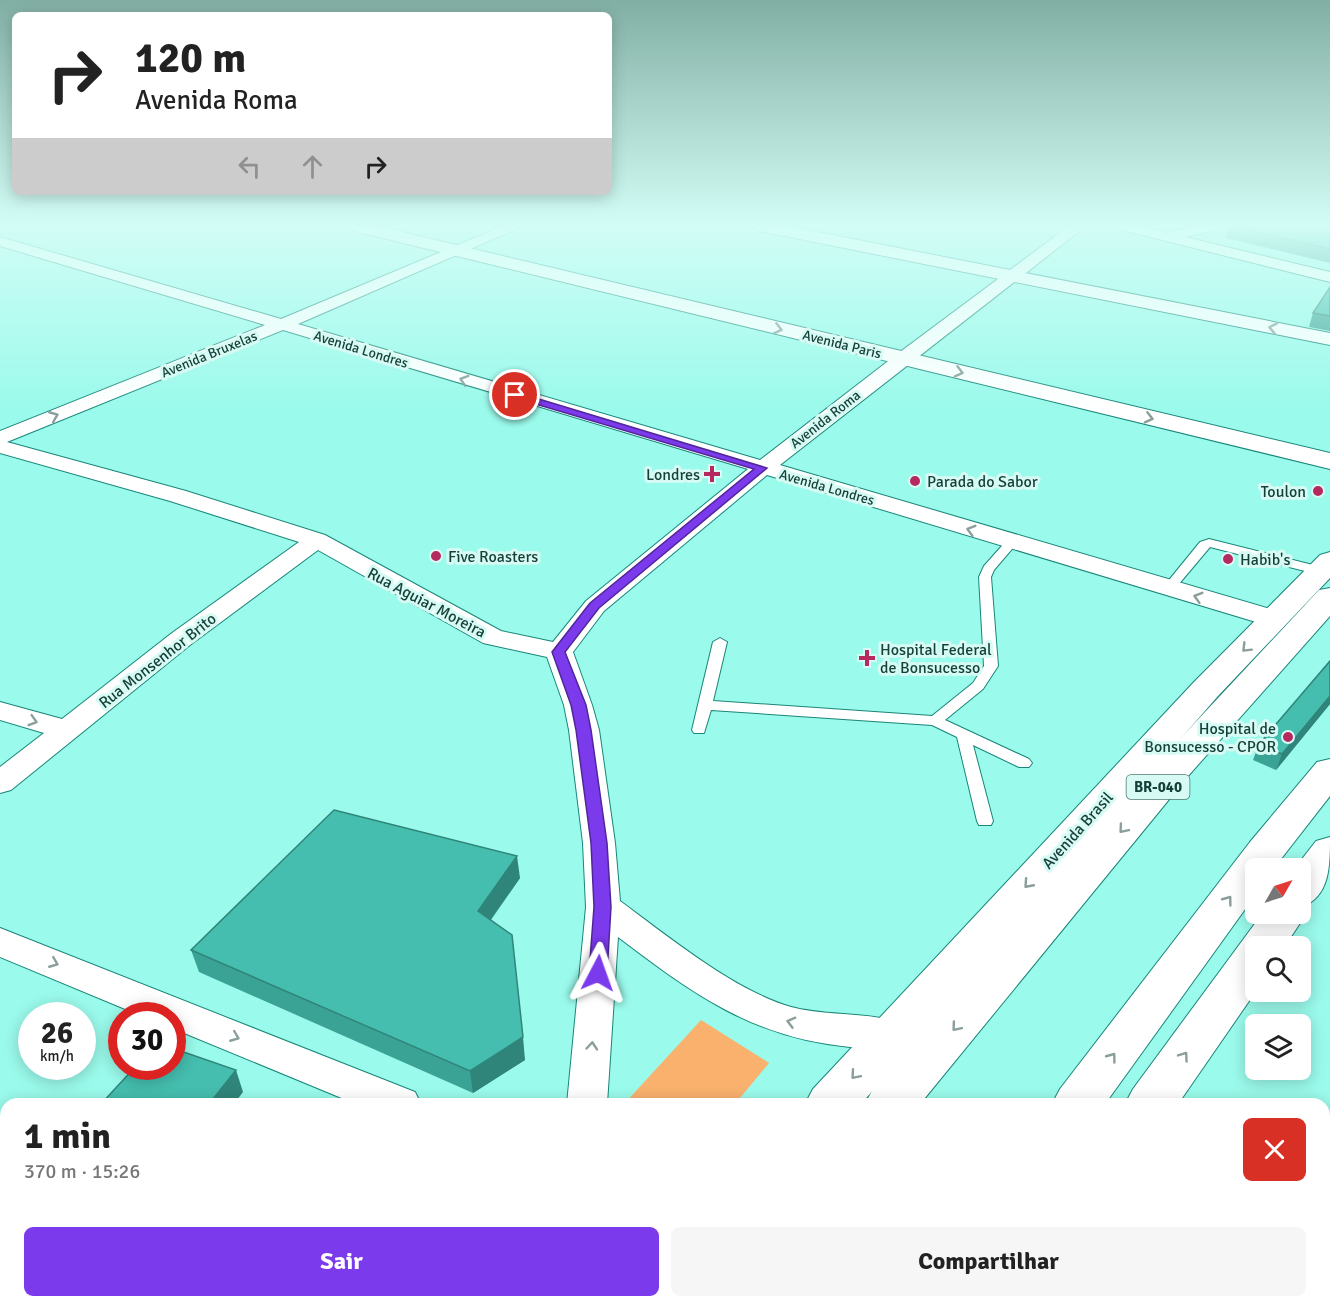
<!DOCTYPE html>
<html lang="pt">
<meta charset="utf-8">
<style>
:root{--surface:#fff;--page:#f6f6f6;--text:#222;--muted:#767676;--accent:#7c3aed}
body{margin:0;font-family:Signika,sans-serif;background:var(--page);color:var(--text);height:100vh;display:flex;flex-direction:column;font-size:22px;white-space:nowrap}
*{box-sizing:border-box;margin:0}
p{font-size:20px;color:var(--muted)}
.icon{flex:none;width:33px;height:33px;fill:none;stroke:currentColor;stroke-width:2;stroke-linecap:round;stroke-linejoin:round}
.map{position:relative;flex:1;overflow:hidden}
.drawer{position:absolute;left:0px;top:1098px;width:1330px;height:210px;display:flex;flex-direction:column;background:var(--surface);border-radius:18px 18px 0 0;box-shadow:0 3px 15px #0003}
.drawer>*{flex:none}
.top-card{position:absolute;left:12px;top:12px;width:600px;height:183px;border-radius:9px;box-shadow:0 3px 15px #0003;background:#fff;color:var(--text);overflow:hidden}
.needle{width:39px;rotate:51deg}
.fabs{position:absolute;left:1245px;top:858px;display:grid;gap:12px}
.fabs a{display:grid;place-items:center;width:66px;height:66px;border-radius:9px;background:var(--surface);box-shadow:0 3px 15px #0003;font-size:30px}
.speed{position:absolute;left:18px;top:1002px;display:flex;gap:12px;font-size:30px;font-weight:700;text-align:center}
.speed>*{display:grid;place-content:center;width:78px;height:78px;border-radius:50%;background:var(--surface);box-shadow:0 3px 15px #0003;line-height:1}
.speed small{font-size:15px;font-weight:400}
.speed .limit{border:9px solid #d22;background:#fff;color:#111}
.pin{position:absolute;display:grid;place-items:center;width:51px;height:51px;color:#fff;margin:-26px;border:3px solid #fff;border-radius:50%;box-shadow:0 2px 6px #0007}
.me{position:absolute;width:66px;margin:-33px;rotate:4deg;stroke-linejoin:round;filter:drop-shadow(0 0 4px #0008)}
.turn{display:flex;align-items:center;gap:21px;height:126px;padding:0 24px;font-size:27px}
.turn .icon{width:78px;height:78px;stroke-width:2.5}
.turn b{display:block;font-size:42px;line-height:51px}
.lanes{display:flex;align-items:center;height:57px;padding:0 24px;background:#0003;justify-content:center;gap:30px;direction:ltr}
.lanes .off{opacity:.35}
.round{display:grid;place-items:center;flex:none;width:63px;height:63px;border-radius:9px;background:var(--page)}
.head{display:flex;align-items:center;justify-content:space-between;height:102px;padding:0 24px}
h1{font-size:36px;font-weight:800;line-height:45px}
.action{display:flex;gap:12px;margin-top:auto;padding:12px 24px}
.action a{flex:1;height:69px;border-radius:9px;background:var(--accent);color:#fff;font-size:24px;font-weight:800;line-height:69px;text-align:center}
.action a+a{background:var(--page);color:var(--text)}
.map>svg:first-child{display:block}
.green{fill:#f9b16d}
.lines{fill:none;stroke-linecap:round;stroke-linejoin:round}
.service-casing{stroke:#188679;stroke-width:2}
.minor-casing{stroke:#188679;stroke-width:2}
.secondary-casing{stroke:#188679;stroke-width:2}
.trunk-casing{stroke:#188679;stroke-width:2}
.motorway-casing{stroke:#188679;stroke-width:2}
.service{fill:#fff;fill-rule:evenodd}
.minor{fill:#fff;fill-rule:evenodd}
.secondary{fill:#fff;fill-rule:evenodd}
.trunk{fill:#fff;fill-rule:evenodd}
.motorway{fill:#fff;fill-rule:evenodd}
.wall{fill:#3ba396}
.shaded-wall{fill:#30857a}
.building{fill:#45beaf;stroke:#30857a;stroke-width:1.5}
.oneway{stroke:#8a9f9c}
.route{fill:#7c3aed;stroke:#51269a;stroke-width:1.5}
.poi-dot{fill:#b6295f;stroke:#d7fbf4;stroke-width:2}
.labels{text-anchor:middle;stroke-width:6;stroke-linejoin:round;paint-order:stroke}
.far-street-label{font-size:14px;fill:#153f39;stroke:#d7fbf4}
.shield{fill:#d7fbf4;stroke:#4f7771;stroke-width:1.5}
.shield-label{font-size:15px;font-weight:bold;fill:#153f39}
.poi-label{font-size:16px;fill:#153f39;stroke:#d7fbf4;text-anchor:start}
.street-label{font-size:16px;fill:#153f39;stroke:#d7fbf4}
</style>
<div class="map">
<svg width="1330" height="1308" viewBox="0 0 1330 1308">
<rect width="100%" height="100%" fill="#9afaeb"/>
<path class="green" d="M701,1020L769,1063L735,1104H624Z"/>
<g class="lines">
<g class="service-casing">
<g id="service">
<path d="M1012,538L1018,542L994,570L991,577L998,666L983,689L945,720L1029,759L1032,763L1029,767H1019L973,745L993,821L991,825H979L977,821L957,737L932,725L711,710L704,733H694L692,730L713,642L720,638L727,642L713,701L932,716L973,683L984,666L979,577L984,566L1008,539Z"/>
<path d="M1209,539L1325,568L1327,571L1321,575L1210,547L1173,591H1165L1163,588L1165,585L1200,542Z"/>
</g>
</g>
<g class="minor-casing">
<g id="minor">
<path d="M503,226H523L298,324L760,460L896,355L1069,226H1086L780,465L1284,613L1288,619L1284,625L1275,627L1266,625L767,475L604,611L573,652L592,705L599,730L615,843L620,901C669,937 733,990 791,1007C828,1017 868,1011 904,1024L909,1035L904,1046C886,1052 868,1049 850,1047C753,1038 693,994 618,937L607,1104H567L586,907L583,843L569,730L564,705L547,657L483,643L318,550L190,645L11,790L0,793V767L44,733L0,720V702L62,719L172,633L299,542L170,501L0,453V431L265,325L0,246V237L281,319ZM283,330L748,469L586,601L553,642L501,631L325,535L186,491L7,442Z"/>
<path d="M1116,226H1142L1167,233L1194,226H1223L1221,229L1185,237L1330,272V282L1118,229Z"/>
<path d="M0,928L415,1092L421,1104H356L172,1028V1016H142L0,957Z"/>
<path d="M466,1302H515L513,1308H464Z"/>
</g>
</g>
<g class="secondary-casing">
<g id="secondary">
<path d="M345,226H377L1330,453V469L354,231Z"/>
<path d="M750,226H787L1330,333V345L759,231Z"/>
</g>
</g>
<g class="trunk-casing">
<g id="trunk">
<path d="M1330,552V578L1218,696L861,1104H805L813,1089L1194,682L1320,555Z"/>
<path d="M1330,837C1330,866 1330,896 1302,907L1306,914L1285,946H1256V991L1178,1104H1125L1133,1089L1262,914H1300V868H1295L1316,841Z"/>
<path d="M635,1302H693L691,1308H633Z"/>
<path d="M985,1302H1043L1041,1308H983Z"/>
</g>
</g>
<g class="motorway-casing">
<g id="motorway">
<path d="M1330,588V616L1189,775L920,1104H865L873,1089L1163,757L1319,590Z"/>
<path d="M1330,759V796L1274,868H1256V894L1105,1104H1052L1060,1089L1250,842L1317,762Z"/>
<path d="M504,1302H580L578,1308H502Z"/>
<path d="M700,1302H758L756,1308H698Z"/>
<path d="M904,1302H963L961,1308H902Z"/>
</g>
</g>
<use href="#service" class="service"/>
<use href="#minor" class="minor"/>
<use href="#secondary" class="secondary"/>
<use href="#trunk" class="trunk"/>
<use href="#motorway" class="motorway"/>
</g>
<g class="wall">
<path d="M1229,226H1330V263L1226,238Z"/>
<path d="M1330,287V331L1309,327L1313,313Z"/>
<path d="M1330,661V704L1276,770L1253,760L1259,744Z"/>
<path d="M520,878L491,920L525,1060L473,1093L199,972L191,950Z"/>
</g>
<g class="shaded-wall">
<path d="M1330,696V704L1276,770L1282,754Z"/>
<path d="M517,856L520,878L481,933L478,911Z"/>
<path d="M523,1037L525,1060L473,1093L470,1071Z"/>
<path d="M236,1070L243,1092L234,1104H209Z"/>
</g>
<g class="building">
<path d="M1232,226H1330V249Z"/>
<path d="M1330,287V316L1313,313Z"/>
<path d="M1330,661V696L1282,754L1259,744Z"/>
<path d="M334,810L517,856L478,911L512,935L523,1037L470,1071L191,950Z"/>
<path d="M172,1048L236,1070L209,1104H101L136,1066H172Z"/>
</g>
<defs><path id="oneway-chevron" d="M-2-3.5L2.5 0L-2 3.5" fill="none" stroke-width="1.6" stroke-linecap="round" stroke-linejoin="round" transform="scale(1.5)"/></defs>
<g class="oneway">
<use href="#oneway-chevron" transform="translate(1273 328) rotate(-169)"/>
<use href="#oneway-chevron" transform="translate(778 329) rotate(14)"/>
<use href="#oneway-chevron" transform="translate(959 372) rotate(14)"/>
<use href="#oneway-chevron" transform="translate(464 380) rotate(-163)"/>
<use href="#oneway-chevron" transform="translate(54 416) rotate(-22)"/>
<use href="#oneway-chevron" transform="translate(1149 418) rotate(14)"/>
<use href="#oneway-chevron" transform="translate(971 530) rotate(-164)"/>
<use href="#oneway-chevron" transform="translate(1198 597) rotate(-164)"/>
<use href="#oneway-chevron" transform="translate(1246 648) rotate(135)"/>
<use href="#oneway-chevron" transform="translate(33 721) rotate(17)"/>
<use href="#oneway-chevron" transform="translate(1123 829) rotate(130)"/>
<use href="#oneway-chevron" transform="translate(1028 884) rotate(132)"/>
<use href="#oneway-chevron" transform="translate(1228 900) rotate(-53)"/>
<use href="#oneway-chevron" transform="translate(54 963) rotate(22)"/>
<use href="#oneway-chevron" transform="translate(791 1022) rotate(-165)"/>
<use href="#oneway-chevron" transform="translate(956 1027) rotate(130)"/>
<use href="#oneway-chevron" transform="translate(235 1037) rotate(22)"/>
<use href="#oneway-chevron" transform="translate(592 1046) rotate(-85)"/>
<use href="#oneway-chevron" transform="translate(1184 1056) rotate(-55)"/>
<use href="#oneway-chevron" transform="translate(1112 1057) rotate(-53)"/>
<use href="#oneway-chevron" transform="translate(855 1075) rotate(131)"/>
</g>
<linearGradient id="sky" x2="0" y2="1"><stop stop-color="#82afa4"/><stop offset="0.55" stop-color="#d2fdf6"/><stop offset="1" stop-color="#d2fdf6" stop-opacity="0"/></linearGradient>
<rect width="1330" height="409" fill="url(#sky)"/>
<path class="route" d="M512,393H519L767,468L599,608L565,652L586,705L591,730L607,843L611,907L607,973L604,978L598,980L591,978L589,973L594,907L591,843L576,730L571,705L552,652L590,603L754,469L512,397Z"/>
<g class="poi-dot">
<path d="M709 465h6v6h6v6h-6v6h-6v-6h-6v-6h6z"/>
<circle cx="915" cy="481" r="6"/>
<circle cx="1318" cy="491" r="6"/>
<circle cx="436" cy="556" r="6"/>
<circle cx="1228" cy="559" r="6"/>
<path d="M864 649h6v6h6v6h-6v6h-6v-6h-6v-6h6z"/>
<circle cx="1288" cy="737" r="6"/>
</g>
<g class="labels">
<g class="far-street-label">
<text transform="translate(842 344) rotate(14)" y="5">Avenida Paris</text>
<text transform="translate(361 349) rotate(17)" y="5">Avenida Londres</text>
<text transform="translate(209 354) rotate(-22)" y="5">Avenida Bruxelas</text>
<text transform="translate(825 419) rotate(-38)" y="5">Avenida Roma</text>
<text transform="translate(827 487) rotate(16)" y="5">Avenida Londres</text>
</g>
<rect class="shield" x="1126.5" y="775" width="63" height="24" rx="4.5"/>
<g class="shield-label">
<text x="1158" y="792">BR-040</text>
</g>
<g class="poi-label">
<text x="700" y="480" text-anchor="end">Londres</text>
<text x="927" y="487">Parada do Sabor</text>
<text x="1306" y="497" text-anchor="end">Toulon</text>
<text x="448" y="562">Five Roasters</text>
<text x="1240" y="565">Habib's</text>
<text x="880" y="655">Hospital Federal<tspan x="880" dy="18">de Bonsucesso</tspan></text>
<text x="1276" y="734" text-anchor="end">Hospital de<tspan x="1276" dy="18">Bonsucesso - CPOR</tspan></text>
</g>
<g class="street-label">
<text transform="translate(427 602) rotate(28)" y="6">Rua Aguiar Moreira</text>
<text transform="translate(157 660) rotate(-38)" y="6">Rua Monsenhor Brito</text>
<text transform="translate(1077 830) rotate(-48)" y="6">Avenida Brasil</text>
</g>
</g>
</svg>
<div class="fabs">
<a><svg class="needle" viewBox="-14 -14 28 28"><path d="M0-13l5 13h-10z" fill="#e53935"/><path d="M0 13l5-13h-10z" fill="#767676"/></svg></a>
<a><svg class="icon" aria-label="search" viewBox="0 0 24 24"><circle cx="10" cy="10" r="6"/><path d="M15 15l6 6"/></svg></a>
<a><svg class="icon" aria-label="layers" viewBox="0 0 24 24"><path d="M12 4l9 5-9 5-9-5zM3 14l9 5 9-5"/></svg></a>
</div>
<div class="speed"><div>26<small>km/h</small></div><div class="limit">30</div></div>
<div class="pin" style="left:515px;top:395px;background:#d93025"><svg class="icon" aria-label="arrive" viewBox="0 0 24 24"><path d="M6 21V4h12l-3 4 3 4H6"/></svg></div>
<svg class="me" style="left:598px;top:973px" viewBox="-20 -20 40 40"><path d="M0-17L14 15 0 8-14 15z" fill="#7c3aed" stroke="#fff" stroke-width="4"/></svg>
<div class="top-card">
<div class="turn"><svg class="icon" aria-label="right" viewBox="0 0 24 24"><path d="M7 20v-9h11M14 6l5 5-5 5"/></svg><div><b>120 m</b>Avenida Roma</div></div>
<div class="lanes"><svg class="icon off" aria-label="left" viewBox="0 0 24 24"><path d="M17 20v-9H6M10 6l-5 5 5 5"/></svg><svg class="icon off" aria-label="ahead" viewBox="0 0 24 24"><path d="M12 20V5M6 11l6-6 6 6"/></svg><svg class="icon" aria-label="right" viewBox="0 0 24 24"><path d="M7 20v-9h11M14 6l5 5-5 5"/></svg></div>
</div>
<section class="drawer">
<div class="head"><div><h1>1 min</h1><p>370 m · 15:26</p></div><a class="round" style="background:#d93025;color:#fff"><svg class="icon" aria-label="close" viewBox="0 0 24 24"><path d="M6 6l12 12M18 6L6 18"/></svg></a></div>
<div class="action"><a>Sair</a><a>Compartilhar</a></div>
</section>
</div>
